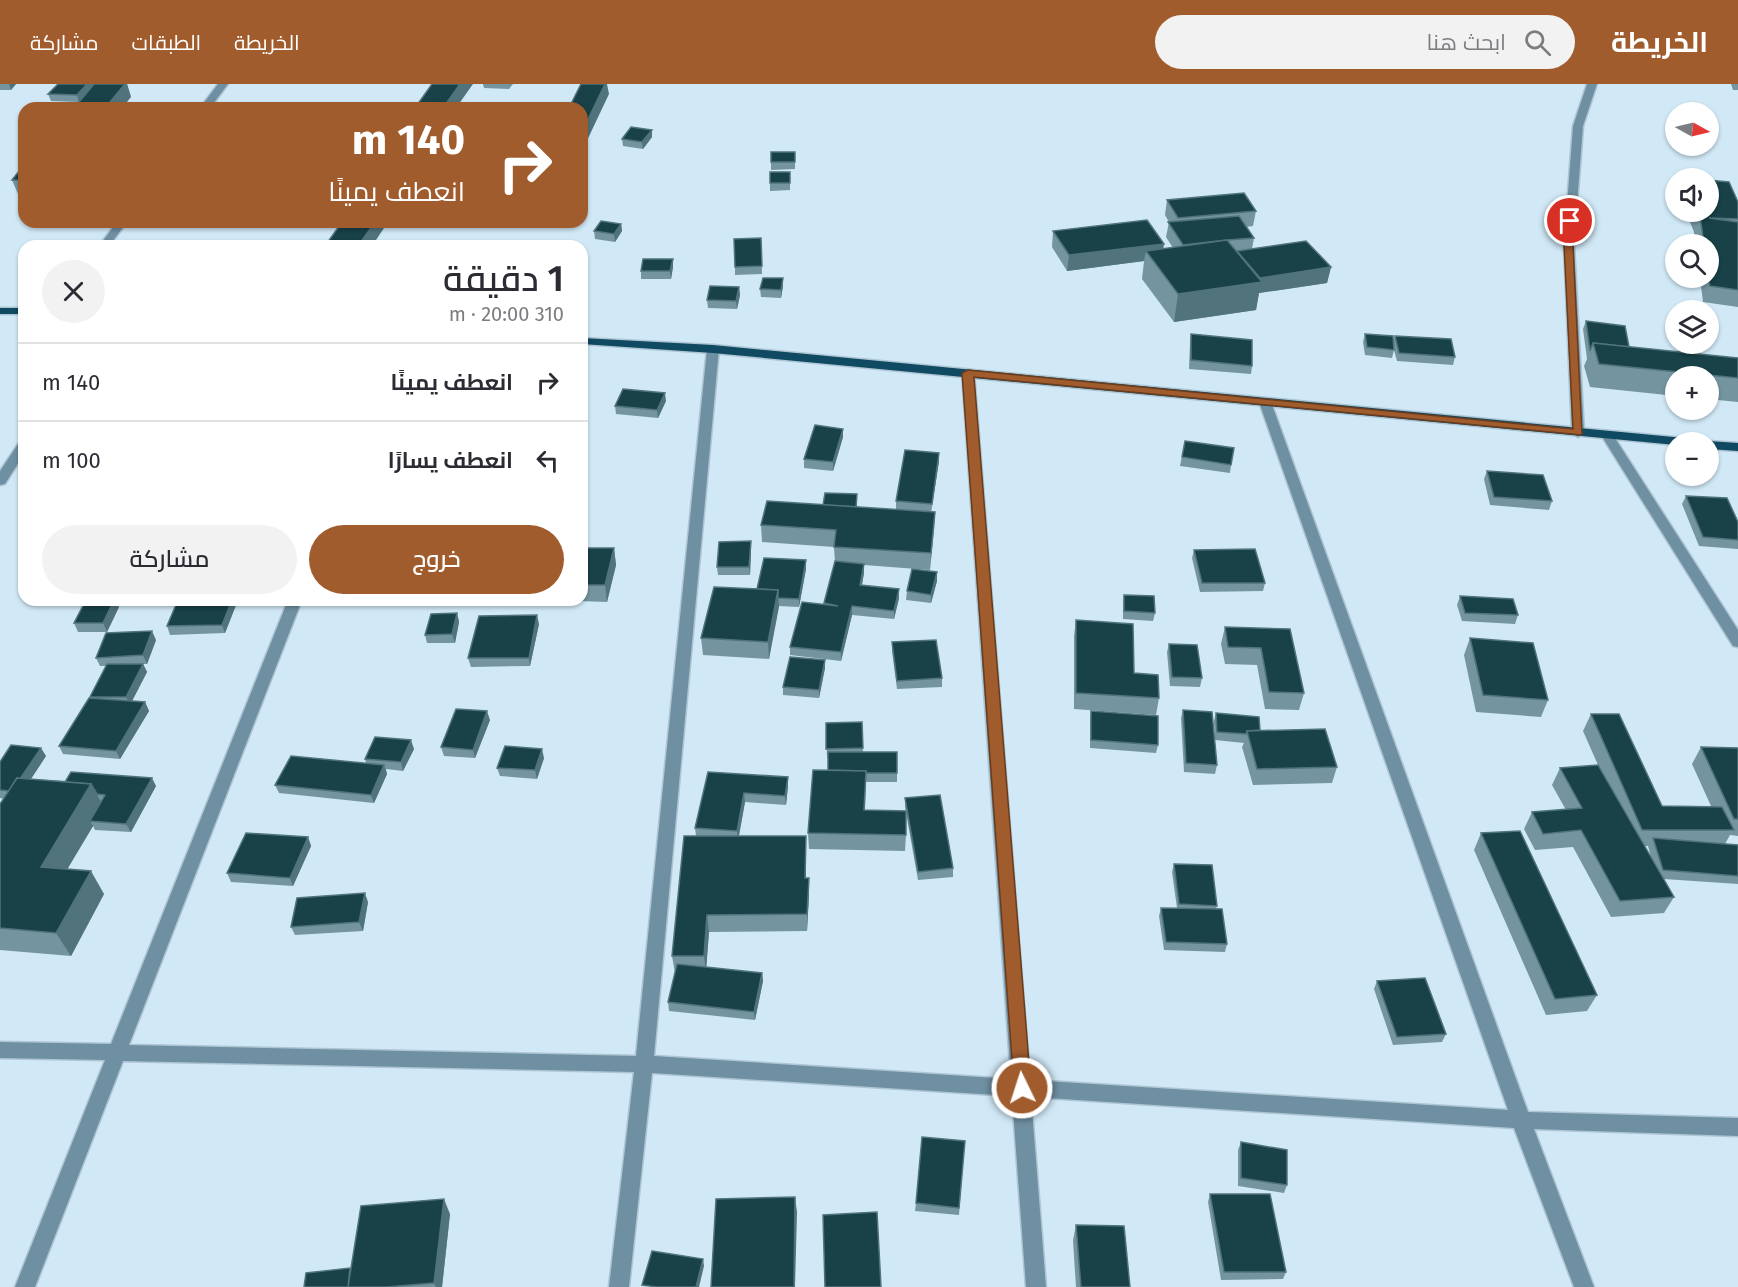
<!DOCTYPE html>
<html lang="ar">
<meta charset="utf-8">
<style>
:root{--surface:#fff;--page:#f2f2f3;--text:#2b2b33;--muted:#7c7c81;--line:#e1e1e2;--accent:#a15c2e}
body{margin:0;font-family:"Fira Sans",Cairo,sans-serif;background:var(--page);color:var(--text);direction:rtl;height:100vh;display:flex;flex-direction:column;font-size:22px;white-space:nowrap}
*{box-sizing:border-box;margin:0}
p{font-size:20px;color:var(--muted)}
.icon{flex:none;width:33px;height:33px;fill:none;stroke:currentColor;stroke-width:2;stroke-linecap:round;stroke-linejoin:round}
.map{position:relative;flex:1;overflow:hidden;direction:ltr}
.details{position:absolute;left:18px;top:156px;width:570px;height:366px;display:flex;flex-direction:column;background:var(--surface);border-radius:18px;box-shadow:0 2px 4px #0004;direction:rtl}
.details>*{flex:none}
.hud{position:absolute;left:18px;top:18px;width:570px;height:126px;border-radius:18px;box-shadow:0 2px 4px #0004;direction:rtl;background:#a15c2e;color:#fff;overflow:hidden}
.needle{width:39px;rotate:98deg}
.buttons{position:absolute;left:1665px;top:18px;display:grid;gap:12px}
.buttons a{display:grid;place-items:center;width:54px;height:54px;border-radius:50%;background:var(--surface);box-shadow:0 2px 4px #0004;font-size:30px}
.pin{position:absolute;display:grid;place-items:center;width:51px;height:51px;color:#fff;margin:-26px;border:3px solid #fff;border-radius:50%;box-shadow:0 2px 6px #0007}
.me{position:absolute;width:66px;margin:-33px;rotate:356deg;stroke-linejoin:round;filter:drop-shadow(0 0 4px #0008)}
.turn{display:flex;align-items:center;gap:21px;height:126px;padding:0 24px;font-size:27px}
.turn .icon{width:78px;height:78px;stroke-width:2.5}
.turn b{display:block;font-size:42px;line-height:51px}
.round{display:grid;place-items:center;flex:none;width:63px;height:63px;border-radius:32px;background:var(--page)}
.headline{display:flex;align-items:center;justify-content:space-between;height:102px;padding:0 24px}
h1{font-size:36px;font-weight:600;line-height:45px}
.button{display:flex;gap:12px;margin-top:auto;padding:12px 24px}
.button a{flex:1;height:69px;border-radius:36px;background:var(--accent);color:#fff;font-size:24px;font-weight:600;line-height:69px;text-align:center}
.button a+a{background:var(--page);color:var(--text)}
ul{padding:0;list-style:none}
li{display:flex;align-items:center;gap:18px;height:78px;padding:0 24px;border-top:2px solid var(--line)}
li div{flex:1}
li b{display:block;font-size:22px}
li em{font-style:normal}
header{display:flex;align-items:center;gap:36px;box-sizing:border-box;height:84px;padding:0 30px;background:var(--accent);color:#fff}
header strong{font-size:28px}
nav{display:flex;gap:33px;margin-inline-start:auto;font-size:21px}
.search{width:420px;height:54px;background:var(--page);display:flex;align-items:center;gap:15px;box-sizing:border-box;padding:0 21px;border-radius:33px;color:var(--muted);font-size:22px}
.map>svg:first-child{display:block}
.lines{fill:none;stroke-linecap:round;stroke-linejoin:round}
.minor-casing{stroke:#aec6d4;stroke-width:3}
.major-casing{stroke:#aec6d4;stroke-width:3}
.minor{fill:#6f90a3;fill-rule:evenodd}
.major{fill:#104962;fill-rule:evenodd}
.wall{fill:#7495a0;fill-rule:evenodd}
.shaded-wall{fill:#50737c}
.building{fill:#184148;stroke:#50737c;stroke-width:1.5}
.route{fill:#a15c2e;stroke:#693c1e;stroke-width:1.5}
</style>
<header>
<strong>الخريطة</strong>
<div class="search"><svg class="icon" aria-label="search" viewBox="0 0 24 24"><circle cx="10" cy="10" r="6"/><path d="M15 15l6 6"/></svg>ابحث هنا</div>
<nav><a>الخريطة</a><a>الطبقات</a><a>مشاركة</a></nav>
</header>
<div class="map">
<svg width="1738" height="1203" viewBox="0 0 1738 1203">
<rect width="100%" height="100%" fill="#d1e9f7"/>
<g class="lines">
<g class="minor-casing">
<g id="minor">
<path d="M218,0H228L210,24H200Z"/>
<path d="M1587,0H1597L1583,42L1574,161L1584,349L1578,353L1572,349L1564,161L1573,42Z"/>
<path d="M117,138H127L109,162H99Z"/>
<path d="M713,261L719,265L654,972L1011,995L962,289L968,285L974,289L1030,996L1508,1026L1259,318L1265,314L1271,318L1528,1028L1738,1034V1052L1534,1045L1594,1203H1574L1514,1044L1031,1013L1046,1203H1026L1012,1012L652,989L629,1203H609L634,988L123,977L35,1203H15L105,976L0,974V958L111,960L288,516H302L129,961L636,972L707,265Z"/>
<path d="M1607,347L1613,351L1738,546V563L1733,562L1601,351Z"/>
<path d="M24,356V370L5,400L0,401V387L20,357Z"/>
</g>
</g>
<g class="major-casing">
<g id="major">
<rect x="0" y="224" width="24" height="6"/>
<path d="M582,254L713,261L1684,354L1690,358H1676V361L713,269L582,260Z"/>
<path d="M1708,357L1738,359V367L1708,365V358H1703Z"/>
</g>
</g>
<use href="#minor" class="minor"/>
<use href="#major" class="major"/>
</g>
<g class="wall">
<path d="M0,0H16L11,6H0Z"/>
<path d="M58,0H127L131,13L79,18L51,17L48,10Z"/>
<path d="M483,0H513L509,5L484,4Z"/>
<path d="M1731,0H1738V6H1733Z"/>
<path d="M652,53L643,65L623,62L622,55Z"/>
<path d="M795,68V85L771,86V78Z"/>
<path d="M24,81V111L18,110L12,96Z"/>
<path d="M790,88V106L770,107V99Z"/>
<path d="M1167,116L1256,127L1253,142L1246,143L1254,154L1252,165L1331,183L1327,199L1259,209L1256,226L1174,238L1142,195L1144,177L1067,187L1052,163L1053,147L1163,165L1173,164L1166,153L1169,138L1165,131Z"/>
<path d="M1738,118V223L1703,218L1700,194H1708V160H1695L1694,148L1686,128H1708Z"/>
<path d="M621,140L622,147L615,158L595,155L594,147Z"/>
<path d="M761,154L762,190L735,191V183Z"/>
<path d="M673,175V183L671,195H641V187Z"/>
<path d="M783,194V202L781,214L761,213L760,205Z"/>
<path d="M739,203L740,211L737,225L708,224L707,216Z"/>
<path d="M1586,237L1629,263L1738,274V318L1708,315V292H1676V312L1590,303L1584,282L1587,275L1583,245Z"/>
<path d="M1191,250L1252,282L1251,290L1189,285L1190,259Z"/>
<path d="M1365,250L1393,258L1395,252L1455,273L1453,281L1397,277L1394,266L1392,274L1365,271L1363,258Z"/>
<path d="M666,317L658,334L616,330L615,322Z"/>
<path d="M843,345V353L833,387L804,384V375Z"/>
<path d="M1185,357L1231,381L1230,389L1180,382Z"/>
<path d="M939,369V377L931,428H935L930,486L864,481V489L862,501L899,514L894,535L852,531L841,577L790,571V563L824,520L835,479L834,463L762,458L761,441L823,421L857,418V423L896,426V417Z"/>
<path d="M1487,387L1552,417L1549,426L1490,421L1484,395Z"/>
<path d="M1686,412L1738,438V465L1699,462L1682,420Z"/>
<path d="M582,464H614L616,481L607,518L550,516H582Z"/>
<path d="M751,466L750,491H718L717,483Z"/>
<path d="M1194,466L1265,499L1263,507L1200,508L1192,474Z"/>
<path d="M806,476V485L799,523L778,522L769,575L703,571L701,554L757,505Z"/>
<path d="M937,488V497L931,519L906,516L907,507Z"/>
<path d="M1124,511L1155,529L1153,537L1123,535V519Z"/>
<path d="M1460,512L1518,531L1515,540L1462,537L1457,521Z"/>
<path d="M178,516H238L225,549L170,551L167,542Z"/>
<path d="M119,523L107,548H78L74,539Z"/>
<path d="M457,529L459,538L455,559H427L425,551Z"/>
<path d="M1076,536L1134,589L1159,614L1156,631L1074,625V552Z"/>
<path d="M539,540L530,582L471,583L468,574Z"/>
<path d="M1225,543L1290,545L1304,609L1299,626L1265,625L1257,581L1225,580L1221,560Z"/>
<path d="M1470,554L1548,616L1541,633L1476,628L1464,571Z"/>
<path d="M156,556L147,580H143L147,588L132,617L145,618L149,627L120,675L63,670L59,662L91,614L90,613L106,582H100L96,574Z"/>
<path d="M892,558L942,594V603L897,605L892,567Z"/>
<path d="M1169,560L1202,594L1200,603L1170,602L1167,568Z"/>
<path d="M825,576V584L819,614L783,611V603Z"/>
<path d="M1183,626L1217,681L1215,690L1184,688L1181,634Z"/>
<path d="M1091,627L1158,661L1156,669L1090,664V636Z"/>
<path d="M1216,629L1260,646L1337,683L1332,699L1253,701L1242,663L1244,659L1215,656L1214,637Z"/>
<path d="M1591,630L1662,722H1711L1692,680L1701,663L1738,664V752L1730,751L1725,760L1738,761V800L1664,795L1674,813L1664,829L1611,833L1573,763L1535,766L1524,745L1532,728L1566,726L1552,701L1560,684L1598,681L1583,647ZM1645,762H1648L1651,773Z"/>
<path d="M490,636L475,674L444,672L441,663Z"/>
<path d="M862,638L863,668L897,689V698H866L865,726L906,751L905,767L809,765L808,749L828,686V674H827L826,639Z"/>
<path d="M414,665L403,687L386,685L387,690L374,719L279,709L275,701L366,679L365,675Z"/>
<path d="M46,672L31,695L156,702L131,748L95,746L93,742L67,785L104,810L71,872L0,866V720L4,715L0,714V678Z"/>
<path d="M544,674L537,695L500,692L497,684Z"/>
<path d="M708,688L788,693V702L786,721L745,718L739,752L806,768V794H809V810L807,847L709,848L706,883L762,889L763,897L755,936L669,927L668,918L675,889L672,872L696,752L695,744Z"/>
<path d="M905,714L953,784V793L918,796L905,723Z"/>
<path d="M1481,749L1597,911L1587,927L1546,931L1474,766Z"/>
<path d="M308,753L311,762L293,802L231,798L227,789Z"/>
<path d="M1174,780L1217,822L1216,825L1227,860L1225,868L1164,866L1159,832L1161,824H1177L1172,788Z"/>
<path d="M368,818L363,847L295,851L291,843Z"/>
<path d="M1377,897L1446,950L1442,958L1393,961L1374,905Z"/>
<path d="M965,1057L959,1131L915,1127L916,1119Z"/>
<path d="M1241,1058L1287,1101L1284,1109L1238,1102V1066Z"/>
<path d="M1210,1110L1286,1188L1283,1195L1221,1196L1208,1118Z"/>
<path d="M450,1130L442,1203H304L351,1186Z"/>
<path d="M1076,1141L1130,1203H1076L1073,1156Z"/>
</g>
<g class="shaded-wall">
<path d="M9,0H16L11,6Z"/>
<path d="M87,0H97L79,18L77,11Z"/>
<path d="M125,0H127L131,13L122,24H105Z"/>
<path d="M460,0H473L456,24H443Z"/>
<path d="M605,0H607L609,10L582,67V48Z"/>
<path d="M652,46V53L643,65L642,58Z"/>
<path d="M375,138H388L372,162H358Z"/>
<path d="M621,140L622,147L615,158L614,150Z"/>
<path d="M1164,160L1162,175L1146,167L1144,177L1067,187L1069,171Z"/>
<path d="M673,175V183L671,195L670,187Z"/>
<path d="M1331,183L1327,199L1259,209L1256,226L1174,238L1178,210L1259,199L1260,194Z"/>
<path d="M783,194V202L781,214V206Z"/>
<path d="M739,203L740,211L737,225L736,217Z"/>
<path d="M665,309L666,317L658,334L657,326Z"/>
<path d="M843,345V353L833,387V378Z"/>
<path d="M939,369V377L931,429L932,420Z"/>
<path d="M935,428L934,445L930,486L931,469Z"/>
<path d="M751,457V466L750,491L749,483Z"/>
<path d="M614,464L616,481L607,518L605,501Z"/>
<path d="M806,476V485L799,523V515Z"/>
<path d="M864,480V489L860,510V501Z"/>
<path d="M937,488V497L931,519V511Z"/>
<path d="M899,505V514L894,535V527Z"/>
<path d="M778,506L779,523L769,575L768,558Z"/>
<path d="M114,516H116L119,523L107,548L103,539Z"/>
<path d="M232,516H238L225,549L222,541Z"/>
<path d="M852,522V531L841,577V568Z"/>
<path d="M457,529L459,538L455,559L452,550Z"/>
<path d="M537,531L539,540L530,582L529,574Z"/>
<path d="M152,547L156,556L147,580L143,571Z"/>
<path d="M825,576V584L819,614V606Z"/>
<path d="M143,580L147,588L130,621L126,613Z"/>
<path d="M145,618L149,627L120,675L116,667Z"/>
<path d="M487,627L490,636L475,674L473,666Z"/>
<path d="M411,656L414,665L403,687L401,678Z"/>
<path d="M41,664L46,672L17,716L12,707Z"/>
<path d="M542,665L544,674L537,695L535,686Z"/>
<path d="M384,681L387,690L374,719L371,711Z"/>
<path d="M788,693V702L786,721L785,712Z"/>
<path d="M152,694L156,702L131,748L126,740Z"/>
<path d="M91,700L104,723L90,737L93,742L55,806L41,783Z"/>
<path d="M744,709L745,718L738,756L737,747Z"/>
<path d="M806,752V810L805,794Z"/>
<path d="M308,753L311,762L293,802L290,794Z"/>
<path d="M91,787L104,810L71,872L56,849Z"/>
<path d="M809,794V810L807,847V830Z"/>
<path d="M365,809L368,818L363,847L359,838Z"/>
<path d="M707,831L709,848L706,888L704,872Z"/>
<path d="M762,889L763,897L755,936L754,928Z"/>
<path d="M795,1113L797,1128L795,1203H794Z"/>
<path d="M444,1115L450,1130L442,1203H436L434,1199Z"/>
<path d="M703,1175L704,1182L699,1203H696Z"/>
</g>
<g class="building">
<path d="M58,0H87L77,11L48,10Z"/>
<path d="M94,0H125L105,24H74Z"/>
<path d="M432,0H460L443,24H415Z"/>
<path d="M581,0H605L582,48V24H569Z"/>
<path d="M631,43L652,46L642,58L622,55Z"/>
<rect x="771" y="68" width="24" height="10"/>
<path d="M24,81V96H12Z"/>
<rect x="770" y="88" width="20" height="11"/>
<path d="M1708,96L1729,98L1738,118V135L1709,134L1738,138V206L1710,202L1708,193V160H1704L1700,132L1698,128H1708Z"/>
<path d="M1244,109L1256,127L1178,134L1167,116Z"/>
<path d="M1239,132L1254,154L1227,156L1183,161L1168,138Z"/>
<path d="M1147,136L1164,160L1069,171L1053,147Z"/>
<path d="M601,137L621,140L614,150L594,147Z"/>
<path d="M342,138H375L358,162H325Z"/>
<path d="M761,154L762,182L735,183L734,155Z"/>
<path d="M1227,156L1262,198L1178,210L1146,167Z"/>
<path d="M1306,157L1331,183L1260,194L1237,167Z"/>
<path d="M643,175H673L670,187H641Z"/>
<path d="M763,194H783L781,206L760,205Z"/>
<path d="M710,202L739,203L736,217L707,216Z"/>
<path d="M1586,237L1625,242L1629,263L1593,259L1590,267Z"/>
<path d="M1191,250L1252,256V282L1191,276Z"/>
<path d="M1365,250L1393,252L1394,266L1367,263Z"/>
<path d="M1395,252L1451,255L1455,273L1399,269Z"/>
<path d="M1593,259L1738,274V294L1599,280Z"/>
<path d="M623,305L665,309L657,326L615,322Z"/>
<path d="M815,341L843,345L833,378L804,375Z"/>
<path d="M1185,357L1234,364L1231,381L1182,373Z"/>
<path d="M905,366L939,369L932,420L896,417Z"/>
<path d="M1487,387L1543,391L1552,417L1494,413Z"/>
<path d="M825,409L857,410L856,423L823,421Z"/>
<path d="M1686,412L1727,414L1738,438V456L1703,453Z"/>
<path d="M767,417L935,428L931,469L834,463L836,446L761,441Z"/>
<path d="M751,457L749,483H717L719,458Z"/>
<path d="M582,464H614L605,501H582Z"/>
<path d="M1255,465L1265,499H1202L1194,466Z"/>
<path d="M764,474L806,476L799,515L778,514V506L757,505Z"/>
<path d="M835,477L864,480L860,501L899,505L894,527L852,522L841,568L790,563L802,518L838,522L824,519Z"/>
<path d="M912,485L937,488L931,511L907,507Z"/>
<path d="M714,503L778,506L768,558L701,554Z"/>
<path d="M1124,511L1154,512L1155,529L1124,527Z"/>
<path d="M1460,512L1513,515L1518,531L1465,529Z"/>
<path d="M86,516H114L103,539H74Z"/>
<path d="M178,516H232L222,541L167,542Z"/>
<path d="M457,529L452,550L425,551L431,530Z"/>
<path d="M537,531L529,574H468L479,532Z"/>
<path d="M1076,536L1133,540L1134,589L1158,591L1159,614L1076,609Z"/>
<path d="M1225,543L1290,545L1304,609L1269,608L1261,564L1228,563Z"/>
<path d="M152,547L143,571L96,574L106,549Z"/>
<path d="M1470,554L1533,559L1548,616L1483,611Z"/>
<path d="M936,556L942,594L897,597L892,558Z"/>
<path d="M1169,560L1197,561L1202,594L1172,593Z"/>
<path d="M790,573L825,576L819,606L783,603Z"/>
<path d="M107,580H143L126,613H90Z"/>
<path d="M89,614L145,618L116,667L59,662Z"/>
<path d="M456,625L487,627L473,666L441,663Z"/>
<path d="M1183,626L1212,628L1217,681L1186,679Z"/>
<path d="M1091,627L1158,632V661L1091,656Z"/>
<path d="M1216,629L1259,633L1260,646L1247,647L1246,650L1217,648Z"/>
<path d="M1591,630H1619L1662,722L1722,723L1734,746H1642Z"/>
<path d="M862,638L863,664L826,665V639Z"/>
<path d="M1325,645L1337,683L1257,685L1247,647Z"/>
<path d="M375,653L411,656L401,678L365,675Z"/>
<path d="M11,661L41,664L20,695L17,694L9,707L0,706V678Z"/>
<path d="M505,662L542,665L535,686L497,684Z"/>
<path d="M1701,663L1738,664V735H1734Z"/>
<path d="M828,668H897V689H866V687L828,686Z"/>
<path d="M291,672L384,681L371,711L275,701Z"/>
<path d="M1598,681L1674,813L1620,817L1581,746L1543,750L1532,728L1582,724L1560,684Z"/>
<path d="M813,686L866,687L864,726L906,727V751L808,749Z"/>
<path d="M71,688L152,694L126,740L90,737L105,711L97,710L91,700L65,698Z"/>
<path d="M708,688L788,693L785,712L744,709L737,747L695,744Z"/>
<path d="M17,694L91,700L41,783L91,787L56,849L0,844V720Z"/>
<path d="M940,711L953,784L918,788L905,714Z"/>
<path d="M1520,747L1597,911L1555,915L1481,749Z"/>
<path d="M246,749L308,753L290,794L227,789Z"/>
<path d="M684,752H806L805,794H809L807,830L707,831L704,872H672Z"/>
<path d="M1653,754L1738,761V792L1663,786Z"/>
<path d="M1174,780L1212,781L1217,822L1179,820Z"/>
<path d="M365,809L359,838L291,843L297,814Z"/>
<path d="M1161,824L1222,825L1227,860L1166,858Z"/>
<path d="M677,880L762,889L754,928L668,918Z"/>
<path d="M1425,894L1446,950L1397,953L1377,897Z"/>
<path d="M922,1053L965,1057L959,1124L916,1119Z"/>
<path d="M1241,1058L1287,1066V1101L1241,1094Z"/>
<path d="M1210,1110H1270L1286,1188H1224Z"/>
<path d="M795,1113L794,1203H711L716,1115Z"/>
<path d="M444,1115L434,1199L386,1203H348L361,1122Z"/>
<path d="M877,1128L881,1203H825L823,1131Z"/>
<path d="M1076,1141L1124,1142L1130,1203H1081Z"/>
<path d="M652,1167L703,1175L696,1203H657L642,1201Z"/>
<path d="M350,1184L348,1203H304L306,1189Z"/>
</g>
<path class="route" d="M1567,135L1575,137L1573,161L1582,351L974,293L1031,1004L1028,1010L1022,1012L1016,1010L1014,1004L962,289L968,286L1573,345L1564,161Z"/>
</svg>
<div class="buttons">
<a><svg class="needle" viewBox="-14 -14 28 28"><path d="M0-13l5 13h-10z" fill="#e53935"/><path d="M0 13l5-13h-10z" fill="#7c7c81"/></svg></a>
<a><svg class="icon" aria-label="sound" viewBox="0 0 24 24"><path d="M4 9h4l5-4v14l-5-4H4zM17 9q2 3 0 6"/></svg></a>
<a><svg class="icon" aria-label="search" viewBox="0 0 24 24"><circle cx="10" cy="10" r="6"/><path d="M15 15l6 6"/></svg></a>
<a><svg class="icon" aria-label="layers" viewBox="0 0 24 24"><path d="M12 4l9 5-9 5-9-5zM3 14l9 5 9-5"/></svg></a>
<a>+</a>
<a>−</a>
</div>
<div class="pin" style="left:1570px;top:137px;background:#d93025"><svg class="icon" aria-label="arrive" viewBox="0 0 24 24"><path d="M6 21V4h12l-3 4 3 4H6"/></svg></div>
<svg class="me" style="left:1022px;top:1004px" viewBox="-20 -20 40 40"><circle r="17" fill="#a15c2e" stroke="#fff" stroke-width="3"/><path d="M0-11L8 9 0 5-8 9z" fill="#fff"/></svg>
<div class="hud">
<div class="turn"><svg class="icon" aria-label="right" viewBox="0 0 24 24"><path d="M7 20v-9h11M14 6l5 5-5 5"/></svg><div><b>140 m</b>انعطف يمينًا</div></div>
</div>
<section class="details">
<div class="headline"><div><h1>1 دقيقة</h1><p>310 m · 20:00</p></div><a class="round"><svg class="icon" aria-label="close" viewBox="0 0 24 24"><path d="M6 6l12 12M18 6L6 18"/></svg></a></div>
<ul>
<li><svg class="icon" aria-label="right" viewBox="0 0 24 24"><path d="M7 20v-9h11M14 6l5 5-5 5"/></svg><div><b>انعطف يمينًا</b></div><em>140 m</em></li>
<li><svg class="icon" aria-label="left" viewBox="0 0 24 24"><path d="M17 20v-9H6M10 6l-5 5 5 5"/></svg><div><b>انعطف يسارًا</b></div><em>100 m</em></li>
</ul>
<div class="button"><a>خروج</a><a>مشاركة</a></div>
</section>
</div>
